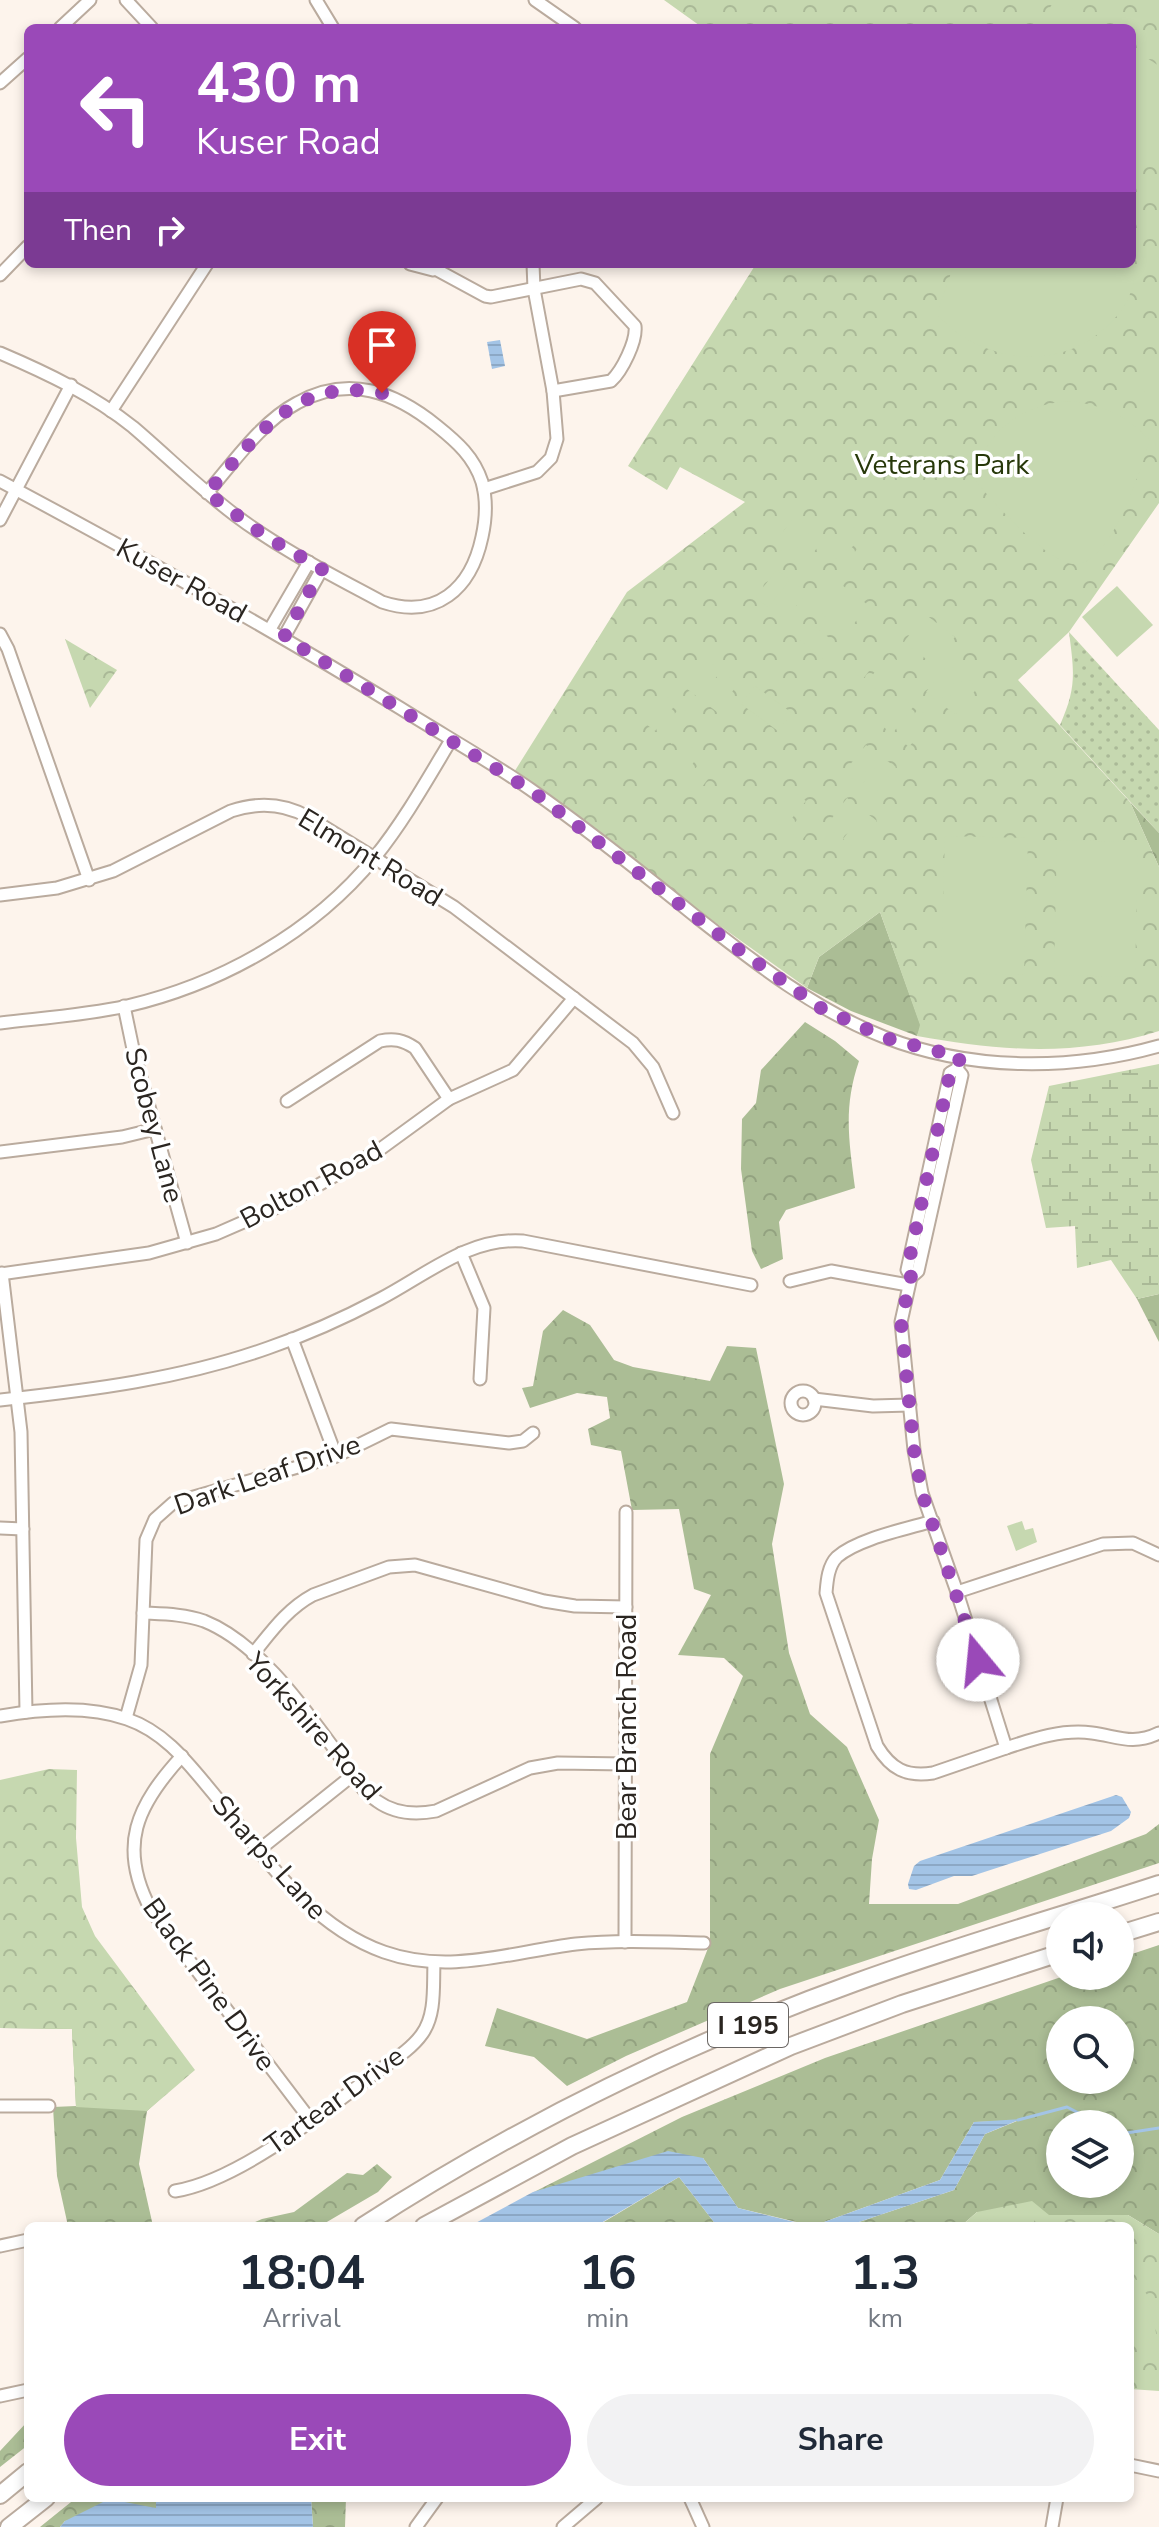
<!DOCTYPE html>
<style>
:root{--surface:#fff;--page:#f2f2f3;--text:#1f2937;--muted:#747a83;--accent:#9a49b8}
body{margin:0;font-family:"Nunito Sans",sans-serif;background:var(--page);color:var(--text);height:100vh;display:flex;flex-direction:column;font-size:30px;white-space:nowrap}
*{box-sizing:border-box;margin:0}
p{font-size:26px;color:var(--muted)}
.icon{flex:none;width:44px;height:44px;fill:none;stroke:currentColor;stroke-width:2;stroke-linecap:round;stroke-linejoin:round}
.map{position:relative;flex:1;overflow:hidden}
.panel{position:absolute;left:24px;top:2222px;width:1110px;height:280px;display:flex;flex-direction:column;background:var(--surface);border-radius:12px;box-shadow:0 4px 12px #0003}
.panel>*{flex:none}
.guide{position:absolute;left:24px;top:24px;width:1112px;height:244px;border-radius:12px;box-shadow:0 4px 12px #0003;background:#9a49b8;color:#fff;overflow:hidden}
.buttons{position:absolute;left:1046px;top:1902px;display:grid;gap:16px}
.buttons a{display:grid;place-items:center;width:88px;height:88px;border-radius:50%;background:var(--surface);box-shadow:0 4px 12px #0003;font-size:40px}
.pin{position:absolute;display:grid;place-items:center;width:68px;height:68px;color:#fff;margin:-82px -34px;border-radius:50% 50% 50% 0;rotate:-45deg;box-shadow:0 0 8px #0007}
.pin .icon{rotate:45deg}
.me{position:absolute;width:88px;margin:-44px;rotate:343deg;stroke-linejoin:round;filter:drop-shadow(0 0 6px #0008)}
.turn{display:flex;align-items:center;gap:28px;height:168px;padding:0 40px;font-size:36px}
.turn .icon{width:104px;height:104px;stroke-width:2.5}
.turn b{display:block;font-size:56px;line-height:68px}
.then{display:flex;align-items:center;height:76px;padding:0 40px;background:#0003;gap:16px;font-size:30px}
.eta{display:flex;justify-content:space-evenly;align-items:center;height:136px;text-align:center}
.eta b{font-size:48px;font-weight:700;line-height:56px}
.primary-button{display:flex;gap:16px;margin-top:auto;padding:16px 40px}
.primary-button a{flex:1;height:92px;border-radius:48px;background:var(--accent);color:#fff;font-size:32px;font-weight:700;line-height:92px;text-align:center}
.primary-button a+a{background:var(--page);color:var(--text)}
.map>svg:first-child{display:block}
.grass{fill:url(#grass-dots)}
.forest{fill:url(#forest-crowns);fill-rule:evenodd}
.wetland{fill:url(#wetland-marsh)}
.park{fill:url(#park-crowns)}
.pitch{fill:#c6d8b0}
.water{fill:url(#water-rules)}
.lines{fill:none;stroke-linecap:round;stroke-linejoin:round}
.stream{stroke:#a3c4e6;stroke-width:3}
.minor-casing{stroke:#baab9e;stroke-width:15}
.highway-casing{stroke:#baab9e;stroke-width:20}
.minor{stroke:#fff;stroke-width:11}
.highway{stroke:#fff;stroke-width:16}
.route{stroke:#9a49b8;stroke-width:14;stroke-dasharray:0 25.2}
.labels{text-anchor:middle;stroke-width:7;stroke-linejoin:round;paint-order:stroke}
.shield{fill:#fff;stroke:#6a6663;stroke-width:2}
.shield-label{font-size:26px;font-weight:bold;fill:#2a2520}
.park-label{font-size:28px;fill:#27380a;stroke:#fff}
.street-label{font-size:28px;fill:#2a2520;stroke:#fff}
</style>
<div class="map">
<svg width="1159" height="2527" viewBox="0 0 1159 2527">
<defs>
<pattern id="grass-dots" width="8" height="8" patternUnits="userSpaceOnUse" patternTransform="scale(2)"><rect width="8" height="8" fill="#c6d8b0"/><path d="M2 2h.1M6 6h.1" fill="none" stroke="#aab997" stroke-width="1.8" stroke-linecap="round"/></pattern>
<pattern id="forest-crowns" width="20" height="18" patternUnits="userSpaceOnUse" patternTransform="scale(2)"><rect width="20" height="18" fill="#abbd95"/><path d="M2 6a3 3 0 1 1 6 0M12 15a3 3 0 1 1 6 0" fill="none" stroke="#93a280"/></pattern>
<pattern id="wetland-marsh" width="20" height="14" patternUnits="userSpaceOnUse" patternTransform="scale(2)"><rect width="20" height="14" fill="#c6d8b0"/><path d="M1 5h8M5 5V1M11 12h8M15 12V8" fill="none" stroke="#aab997"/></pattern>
<pattern id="park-crowns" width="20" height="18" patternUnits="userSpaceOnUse" patternTransform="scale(2)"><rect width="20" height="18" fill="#c6d8b0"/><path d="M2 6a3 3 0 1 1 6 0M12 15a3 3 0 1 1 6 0" fill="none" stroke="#aab997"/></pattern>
<pattern id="water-rules" width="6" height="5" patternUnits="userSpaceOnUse" patternTransform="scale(2)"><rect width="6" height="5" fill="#a3c4e6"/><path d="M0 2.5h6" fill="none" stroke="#8ca8c5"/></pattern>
</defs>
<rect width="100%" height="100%" fill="#fdf4ec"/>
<path class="grass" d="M1069,632L1159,730V833L1060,725C1077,687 1074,672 1069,632Z"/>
<g class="forest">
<path d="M1130,802L1159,833V867Z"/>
<path d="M880,912L921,1026L917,1036L851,1011L807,988L819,957Z"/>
<path d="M805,1022L835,1041L859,1061C843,1108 849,1141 855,1188L786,1210L779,1222L783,1259L761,1269L752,1251L741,1169L742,1119L756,1103L761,1070Z"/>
<path d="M1159,1294V1342L1137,1299Z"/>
<path d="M563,1310L590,1325L614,1360L633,1367L710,1381L727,1346L756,1348L784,1484L772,1544L789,1653L810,1714L847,1747L879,1820L872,1859L869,1904H958L1146,1834L1159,1824V1863L780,1989L626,2056L567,2086L534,2057L485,2046L497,2008L587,2039L687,2002L710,1943V1754L743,1676L724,1658L678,1655L711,1595L694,1589L679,1509L632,1510L621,1451L591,1445L588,1429L610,1418L607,1397L577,1393L530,1408L522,1388L533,1386L543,1331Z"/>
<path d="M1159,1945V2234L1128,2215H1049L977,2212L961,2226H847L954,2190L985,2134L1017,2121L974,2122L940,2180L813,2226L738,2208L703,2158L534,2192L682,2117L825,2058L1064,1976H1120V1958ZM1060,2020H1120V2080H1060ZM1060,2124H1120V2184H1060Z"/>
<path d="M0,1949L180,2081L147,2111L139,2164L153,2226H68L57,2176L53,2107L76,2106L72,2029L0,2028Z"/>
<path d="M377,2164L392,2177L378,2192L320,2226H246L262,2219L294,2212L347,2173L363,2175Z"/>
<path d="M679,2177L717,2226H563L602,2223Z"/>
<path d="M28,2397V2445L0,2467V2451L27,2422L24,2398Z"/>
<path d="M76,2498H156V2508L65,2521L60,2527H40Z"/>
<path d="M311,2498H346L345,2527H313Z"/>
</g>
<path class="wetland" d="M1159,1064V1294L1137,1299L1111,1260L1077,1268L1075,1226L1046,1228L1031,1160L1049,1086Z"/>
<g class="park">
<path d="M664,0H1159V503L1069,632L1018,680L1130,802L1159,867V1031C1077,1057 1000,1051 917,1036L920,1025L880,912L819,957L807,988L511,777L627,592L745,502L680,467L667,490L628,466L756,264H1132V28H703Z"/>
<path d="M65,639L117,670L90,708Z"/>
<path d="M49,1769L77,1770L76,1838L82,1907L95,1936L195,2070L147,2111L76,2107L72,2029L0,2028V1780Z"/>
<path d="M1032,2201L1049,2215H1128L1159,2234V2391L1130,2389V2226H961L977,2212Z"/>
</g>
<g class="pitch">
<path d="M1055,0H1061L1102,28H1036Z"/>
<path d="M1132,48L1159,66V135L1141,162L1132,156Z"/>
<path d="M1132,262L1136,267C1134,296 1121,316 1098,334C1050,372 977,360 937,314L954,264Z"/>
<path d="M1159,351V402L1134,384Z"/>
<path d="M1072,401C1104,406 1127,416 1150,440C1140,470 1114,557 1079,564C1051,569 990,498 972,477C989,430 1022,403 1072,401Z"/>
<path d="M795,516L808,526L786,554L773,544Z"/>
<path d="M849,524L862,534L841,562L828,552Z"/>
<path d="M812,529L824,539L803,566L790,557Z"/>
<path d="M866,537L879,547L858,575L845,565Z"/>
<path d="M777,570L790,580L768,607L755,597Z"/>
<path d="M838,582L851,592L830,620L817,610Z"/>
<path d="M794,583L807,593L785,620L772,610Z"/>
<path d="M1117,586L1153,625L1117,657L1082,617Z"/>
<path d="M855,595L868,605L847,633L834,623Z"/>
<path d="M925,614L938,624L917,652L904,642Z"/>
<path d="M807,621L840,646L828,662L795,637Z"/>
<path d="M942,627L955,637L934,665L921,655Z"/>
<path d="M872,641L884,651L863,679L850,669Z"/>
<path d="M889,654L901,664L880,692L867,682Z"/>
<path d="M708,661L721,671L700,699L687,689Z"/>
<path d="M948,664L961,674L939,702L926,692Z"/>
<path d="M725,674L738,684L717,712L704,702Z"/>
<path d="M965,677L978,687L956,715L943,705Z"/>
<path d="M755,686L792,713L778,731L741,704Z"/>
<path d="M663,694L676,704L655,731L642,721Z"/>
<path d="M901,696L914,706L892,734L880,724Z"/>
<path d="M680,707L693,717L672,744L659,734Z"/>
<path d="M918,709L931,719L909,747L897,737Z"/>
<path d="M687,744L700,754L679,782L666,772Z"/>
<path d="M866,745L879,755L857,782L844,772Z"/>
<path d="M704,757L717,767L696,795L683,785Z"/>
<path d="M883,758L896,767L874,795L861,785Z"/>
<path d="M793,791L806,801L784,828L771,818Z"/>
<path d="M847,798L860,808L839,836L826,826Z"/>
<path d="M810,804L823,814L801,841L788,831Z"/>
<path d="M864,811L877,821L856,849L843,839Z"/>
<path d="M945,836L1028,838L1024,975L941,973Z"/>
<path d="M1057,840L1138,842L1135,977L1054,975Z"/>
<path d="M1022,1521L1025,1530L1033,1528L1037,1542L1016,1551L1007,1526Z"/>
<path d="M1034,2212V2226H971L1002,2213Z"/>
<path d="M1130,2272L1148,2296L1158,2342L1130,2346Z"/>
</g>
<g class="water">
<path d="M500,340L505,366L492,369L487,342Z"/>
<path d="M1116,1795L1122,1797L1131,1812L1129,1818L1111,1831L972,1876H954L916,1890L909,1889L908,1884L914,1866L920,1861Z"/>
<path d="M1021,2119L985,2134L954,2190L847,2226H813L940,2180L974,2122Z"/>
<path d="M668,2151L703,2158L738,2208L811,2226H717L679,2177L601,2223L470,2226L533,2192Z"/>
<path d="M156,2498H311L313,2527H60L65,2521L109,2499L156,2508Z"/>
</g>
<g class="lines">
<g class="stream">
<path d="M1018,2120L1067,2107L1100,2124"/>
<path d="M1120,2134L1159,2128"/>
</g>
<g class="minor-casing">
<g id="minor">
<path d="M126,0L152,28"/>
<path d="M316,0L333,28"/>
<path d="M535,0L575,28"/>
<path d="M60,28L90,0"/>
<path d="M0,83L28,58"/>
<path d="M410,264L433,270"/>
<path d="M426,264L485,296L491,297L581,279L595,283L635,326C637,341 622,371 611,381L553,391"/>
<path d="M0,275L28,246"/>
<path d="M0,353C47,373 93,395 133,427C167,456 199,488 235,515C280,549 332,575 382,602C436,620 471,589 482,537C486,519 487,500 482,482C474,457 457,442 437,426C395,392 349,374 297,403C261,422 234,462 207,493"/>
<path d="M111,411L207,264"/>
<path d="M0,481C135,553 269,628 400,708C443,735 488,760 530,789C586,828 641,872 694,915C754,962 813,1009 884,1037C971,1071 1070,1071 1159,1046"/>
<path d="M484,489L537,472L551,458L557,439L553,391L534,289L533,264"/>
<path d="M0,520L71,385"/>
<path d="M270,629L309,562"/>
<path d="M0,634L8,649L89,880"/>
<path d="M284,637L322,569"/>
<path d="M0,895L57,888L113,871L231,811C258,802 283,803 308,817L454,907L633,1043L653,1067L673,1113"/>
<path d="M124,1006L133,1049L187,1243"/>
<path d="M0,1023C42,1018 86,1015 127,1006C221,984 313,933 375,857C404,821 427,780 451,740"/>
<path d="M287,1101L380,1041C394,1038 403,1040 415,1048L449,1099"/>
<path d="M0,1152L122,1137L155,1129"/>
<path d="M461,1253L484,1308L480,1379"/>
<path d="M2,1273L21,1432L26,1712"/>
<path d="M0,1274L149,1253L216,1234L289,1202L379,1150L449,1099L513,1070L574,998"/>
<path d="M911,1277L907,1270L950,1073L957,1069L959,1062"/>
<path d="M790,1281L831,1271L908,1285"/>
<path d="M292,1339L336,1456"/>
<circle cx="803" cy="1403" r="12"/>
<path d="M814,1399L873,1406L910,1405"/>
<path d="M0,1400C91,1390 181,1379 268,1348C306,1335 344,1318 380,1299C426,1275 469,1237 523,1241L751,1285"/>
<path d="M933,1521C906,1529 857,1539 837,1557C828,1566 827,1581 826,1593L877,1746C891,1769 906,1777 933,1773L1006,1748L957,1592L922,1493L914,1450L901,1322L911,1277L918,1271L962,1075L957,1069"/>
<path d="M0,1528L23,1529"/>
<path d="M957,1592L1103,1544L1133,1543L1159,1555"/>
<path d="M143,1613C163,1614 184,1614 204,1621C259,1643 304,1708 338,1754C349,1770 360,1790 377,1801C395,1814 415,1815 436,1811L530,1768L558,1763L626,1764"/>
<path d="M253,1654C271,1632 287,1609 313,1595L389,1567L415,1565L544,1601L575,1606L626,1607"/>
<path d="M0,1716C40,1709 88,1705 127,1719C165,1732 188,1763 213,1793C262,1853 308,1925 384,1952C449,1975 511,1952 576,1944C618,1940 661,1942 704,1943"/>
<path d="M126,1718L141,1665L146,1540L155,1519L173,1503L336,1456L391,1429L509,1443L523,1441L533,1433"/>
<path d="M1006,1748C1033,1739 1062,1729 1092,1733C1117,1736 1132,1746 1159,1733"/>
<path d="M182,1756C137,1805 117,1846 151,1910L312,2122"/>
<path d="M259,1850L353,1775"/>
<path d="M625,1942L626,1512"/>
<path d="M0,2106H49"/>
<path d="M175,2191C238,2181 324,2112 375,2073C390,2062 411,2050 422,2034C436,2015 433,1986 434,1963"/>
<path d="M0,2246L28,2240"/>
<path d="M0,2396L28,2390"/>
<path d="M1130,2465L1159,2471"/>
<path d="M690,2498L703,2527"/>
<path d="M416,2527L437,2498"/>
<path d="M563,2527L597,2498"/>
<path d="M1052,2527L1057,2498"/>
</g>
</g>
<g class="highway-casing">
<g id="highway">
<path d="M1120,1934L1159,1922"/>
<path d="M363,2226C516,2127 682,2045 854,1983C955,1946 1058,1917 1159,1884"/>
<path d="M424,2226L572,2146L791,2046L902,2004L1060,1953"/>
<path d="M0,2495L28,2472"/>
<path d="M9,2527L46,2498"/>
</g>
</g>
<use href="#minor" class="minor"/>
<use href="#highway" class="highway"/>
</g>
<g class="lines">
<path class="route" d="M382,393C294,377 259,434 207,493L265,536L322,569L284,637L532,791L735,947L821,1008L886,1038L960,1057L957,1069L950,1073L907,1270L911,1277L901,1322L914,1450L922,1493L978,1660"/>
</g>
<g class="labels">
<rect class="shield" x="708" y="2003" width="80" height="44" rx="6"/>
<g class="shield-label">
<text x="748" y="2034">I 195</text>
</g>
<g class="park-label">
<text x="942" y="474">Veterans Park</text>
</g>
<g class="street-label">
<text transform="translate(182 580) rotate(29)" y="10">Kuser Road</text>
<text transform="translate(371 857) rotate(31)" y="10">Elmont Road</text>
<text transform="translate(155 1125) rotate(75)" y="10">Scobey Lane</text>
<text transform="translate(311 1184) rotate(-28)" y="10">Bolton Road</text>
<text transform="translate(267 1474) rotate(-19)" y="10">Dark Leaf Drive</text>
<text transform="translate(314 1726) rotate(48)" y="10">Yorkshire Road</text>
<text transform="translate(626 1727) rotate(-90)" y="10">Bear Branch Road</text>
<text transform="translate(270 1857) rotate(48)" y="10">Sharps Lane</text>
<text transform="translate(210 1984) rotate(54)" y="10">Black Pine Drive</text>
<text transform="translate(334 2100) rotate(-36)" y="10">Tartear Drive</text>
</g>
</g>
</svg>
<div class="buttons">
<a><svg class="icon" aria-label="sound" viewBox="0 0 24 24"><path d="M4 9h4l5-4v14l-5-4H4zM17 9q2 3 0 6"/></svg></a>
<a><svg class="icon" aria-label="search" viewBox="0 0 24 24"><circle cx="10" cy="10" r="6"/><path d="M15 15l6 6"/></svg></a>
<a><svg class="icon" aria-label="layers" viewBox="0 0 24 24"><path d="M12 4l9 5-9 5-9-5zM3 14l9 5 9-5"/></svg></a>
</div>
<div class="pin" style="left:382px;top:393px;background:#d93025"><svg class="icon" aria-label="arrive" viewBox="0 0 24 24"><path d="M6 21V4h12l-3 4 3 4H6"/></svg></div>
<svg class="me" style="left:978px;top:1660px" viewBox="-20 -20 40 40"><circle r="19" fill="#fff"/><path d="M0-13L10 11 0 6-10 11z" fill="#9a49b8"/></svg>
<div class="guide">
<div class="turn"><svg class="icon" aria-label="left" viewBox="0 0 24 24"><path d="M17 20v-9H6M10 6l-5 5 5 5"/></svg><div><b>430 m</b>Kuser Road</div></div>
<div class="then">Then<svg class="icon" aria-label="right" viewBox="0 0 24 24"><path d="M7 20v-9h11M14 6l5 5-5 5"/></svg></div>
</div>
<section class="panel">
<div class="eta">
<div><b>18:04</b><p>Arrival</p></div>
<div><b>16</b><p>min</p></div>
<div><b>1.3</b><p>km</p></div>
</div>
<div class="primary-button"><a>Exit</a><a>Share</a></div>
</section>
</div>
